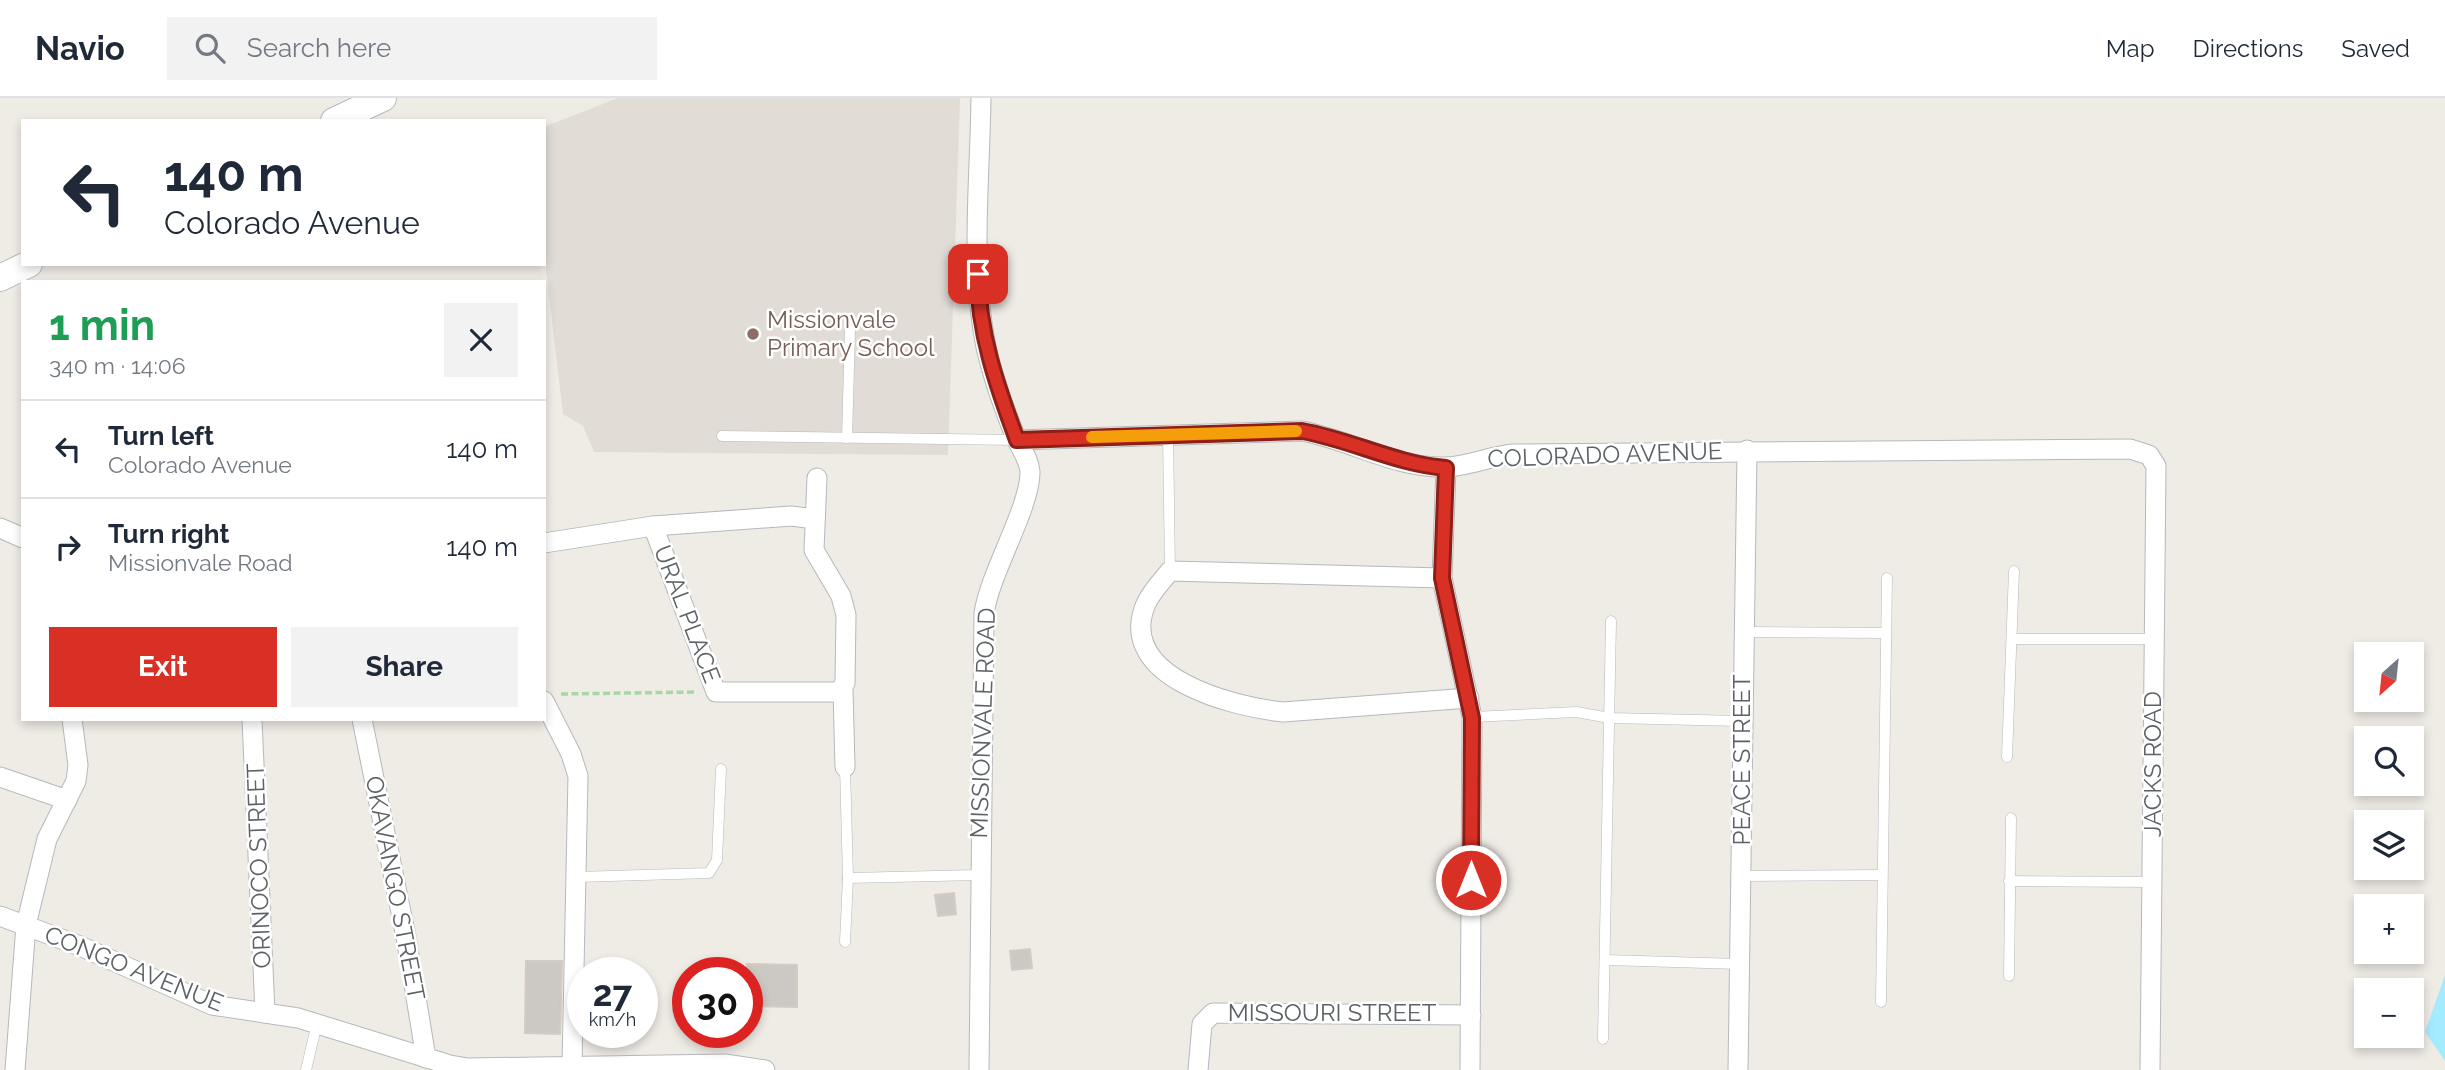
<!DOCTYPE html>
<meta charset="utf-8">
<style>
:root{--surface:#fff;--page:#f2f2f3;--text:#1f2937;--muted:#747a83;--line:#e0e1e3;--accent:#d93025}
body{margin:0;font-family:Raleway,sans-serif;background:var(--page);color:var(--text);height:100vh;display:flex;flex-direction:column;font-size:26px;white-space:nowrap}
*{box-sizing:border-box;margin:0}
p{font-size:23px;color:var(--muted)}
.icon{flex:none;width:38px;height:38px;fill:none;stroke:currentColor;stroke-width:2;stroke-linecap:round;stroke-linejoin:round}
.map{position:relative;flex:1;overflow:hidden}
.sheet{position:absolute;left:21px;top:182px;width:525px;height:441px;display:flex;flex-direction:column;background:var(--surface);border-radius:0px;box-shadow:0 4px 10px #0003}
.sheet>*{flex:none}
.hud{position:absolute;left:21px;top:21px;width:525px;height:147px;border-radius:0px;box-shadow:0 4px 10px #0003;background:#fff;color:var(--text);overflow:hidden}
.needle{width:46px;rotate:207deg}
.controls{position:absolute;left:2354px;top:544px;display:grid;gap:14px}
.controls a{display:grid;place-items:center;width:70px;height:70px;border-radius:0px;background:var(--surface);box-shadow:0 4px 10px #0003;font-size:35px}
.speed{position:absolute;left:567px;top:859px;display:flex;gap:14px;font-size:35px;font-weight:700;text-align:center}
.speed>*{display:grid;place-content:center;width:91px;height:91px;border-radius:50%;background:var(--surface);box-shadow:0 4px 10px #0003;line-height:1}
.speed small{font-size:18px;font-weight:400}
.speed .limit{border:10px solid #d22;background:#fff;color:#111}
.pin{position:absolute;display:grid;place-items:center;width:60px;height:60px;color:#fff;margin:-30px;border-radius:14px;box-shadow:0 4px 10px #0006}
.me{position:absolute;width:77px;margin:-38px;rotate:0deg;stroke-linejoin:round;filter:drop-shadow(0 0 5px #0008)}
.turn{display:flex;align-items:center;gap:24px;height:147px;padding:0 28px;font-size:32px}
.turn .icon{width:91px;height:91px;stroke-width:2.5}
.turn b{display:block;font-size:49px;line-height:60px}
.round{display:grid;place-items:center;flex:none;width:74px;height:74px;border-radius:0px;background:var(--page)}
.head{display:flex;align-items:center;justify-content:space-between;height:119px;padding:0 28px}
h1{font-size:42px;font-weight:700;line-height:52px;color:#1e9e55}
.cta{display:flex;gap:14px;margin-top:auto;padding:14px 28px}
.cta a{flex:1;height:80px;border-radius:0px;background:var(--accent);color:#fff;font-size:28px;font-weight:700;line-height:80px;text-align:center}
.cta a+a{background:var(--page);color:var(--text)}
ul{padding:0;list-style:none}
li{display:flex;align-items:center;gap:21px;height:98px;padding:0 28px;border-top:2px solid var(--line)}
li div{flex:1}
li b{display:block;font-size:26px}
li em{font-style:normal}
header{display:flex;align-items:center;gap:42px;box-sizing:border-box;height:98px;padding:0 35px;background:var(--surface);border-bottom:2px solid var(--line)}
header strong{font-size:33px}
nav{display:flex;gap:38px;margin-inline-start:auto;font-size:24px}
.search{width:490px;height:63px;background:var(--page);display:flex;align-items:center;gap:18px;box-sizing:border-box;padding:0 24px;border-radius:0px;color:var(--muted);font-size:26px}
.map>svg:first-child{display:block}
.education{fill:#e1dcd6}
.water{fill:#a5ebff}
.building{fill:#ccc8c4;stroke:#d4cbc3;stroke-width:2}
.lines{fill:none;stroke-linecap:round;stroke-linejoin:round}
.lane-casing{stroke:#b5b9bc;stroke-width:11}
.street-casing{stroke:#b5b9bc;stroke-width:21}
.secondary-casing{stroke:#b3b9bc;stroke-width:28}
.path{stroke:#a4d9a7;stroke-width:3.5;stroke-dasharray:7 3.5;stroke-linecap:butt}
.lane{stroke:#fff;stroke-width:10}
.street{stroke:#fff;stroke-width:19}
.secondary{stroke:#fff;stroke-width:26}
.route-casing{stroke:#8d1f18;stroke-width:18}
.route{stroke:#d93025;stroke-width:12}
.slow{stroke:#f59e0b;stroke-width:12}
.education-dot{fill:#8d6e63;stroke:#fff;stroke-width:2.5}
.labels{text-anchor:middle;stroke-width:5;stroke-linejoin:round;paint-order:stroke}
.education-label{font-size:24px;fill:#785e54;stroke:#fff;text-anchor:start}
.street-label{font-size:24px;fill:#5c6265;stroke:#fff}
</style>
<header>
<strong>Navio</strong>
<div class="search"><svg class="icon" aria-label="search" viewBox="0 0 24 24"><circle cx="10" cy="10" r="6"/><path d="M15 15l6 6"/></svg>Search here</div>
<nav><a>Map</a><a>Directions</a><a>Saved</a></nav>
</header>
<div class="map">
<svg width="2445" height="972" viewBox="0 0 2445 972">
<rect width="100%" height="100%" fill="#efebe5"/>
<path class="education" d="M618,0H960L948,357L594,354L583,328L563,316L544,155V29Z"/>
<path class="water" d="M2445,877V963L2425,934Z"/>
<g class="building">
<path d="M954,795L956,816L938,818L935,797Z"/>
<path d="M1030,851L1032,870L1012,872L1010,853Z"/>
<path d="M526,863H562L560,936L525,935Z"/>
<path d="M747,866L797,867V909L747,908Z"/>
</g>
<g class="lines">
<g class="lane-casing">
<g id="lane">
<path d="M1168,336L1170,473"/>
<path d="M722,338L1017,342"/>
<path d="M847,340L850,232"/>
<path d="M1744,534L1884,535"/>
<path d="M2013,541H2153"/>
<path d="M1472,619L1576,614L1610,620L1741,623"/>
<path d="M2007,659L2014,473"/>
<path d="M1741,778L1881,777"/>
<path d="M577,779L709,775L717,762L721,671"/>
<path d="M848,780L979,777"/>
<path d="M2009,783L2152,784"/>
<path d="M845,844L848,780L845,669"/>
<path d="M1606,862L1739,866"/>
<path d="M2009,878L2011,720"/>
<path d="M1881,904L1887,480"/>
<path d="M1603,941L1611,523"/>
<path d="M306,972L317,925"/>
</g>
</g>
<g class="street-casing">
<g id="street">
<path d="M1017,342L1302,333C1350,342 1395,370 1444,369C1467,369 1490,358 1513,356L2130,351L2149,357L2156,368L2150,972"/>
<path d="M1446,370L1442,480L1472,619L1470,972"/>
<path d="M653,428L716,594H839L845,585L846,517L841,498L814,452L817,380"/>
<path d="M0,430L23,440"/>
<path d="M544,445L653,428L791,418L815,421"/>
<path d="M1442,480L1170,473C1161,484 1150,495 1145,508C1117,580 1234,609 1283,614L1469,600"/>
<path d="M843,591L845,669"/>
<path d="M544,603L571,656L578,678L572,968"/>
<path d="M252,621L265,915"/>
<path d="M362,621L406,839L426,960"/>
<path d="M0,679L67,702"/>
<path d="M0,818L80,848L212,907L298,920L450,967L468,970L725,966L765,972"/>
<path d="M15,972L26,827L47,741L76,683L78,667L72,621"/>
<path d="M979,972L984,515C991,472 1030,410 1030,374C1029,361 1021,351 1016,340C1004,311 993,280 986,249C970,169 980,82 981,0"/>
<path d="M1198,972L1202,926L1213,915L1471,917"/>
<path d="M1738,972L1747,352"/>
</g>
</g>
<g class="secondary-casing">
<g id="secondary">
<path d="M334,23L383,0"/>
<path d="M0,180L29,166"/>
</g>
</g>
<path class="path" d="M561,596L696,594"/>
<use href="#lane" class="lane"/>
<use href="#street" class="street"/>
<use href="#secondary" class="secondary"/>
</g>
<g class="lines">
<g class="route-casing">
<path id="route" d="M978,176C978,234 997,288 1017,342L1302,333C1352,342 1396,366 1446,370L1442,480L1472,620L1471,782"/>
</g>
<use href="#route" class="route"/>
<path class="slow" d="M1092,339L1296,333"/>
</g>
<circle class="education-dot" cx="753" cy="236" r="7"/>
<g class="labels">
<g class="education-label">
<text x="767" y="230">Missionvale<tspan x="767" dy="28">Primary School</tspan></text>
</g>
<g class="street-label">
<text transform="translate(1605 357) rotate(-2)" y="8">COLORADO AVENUE</text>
<text transform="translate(687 516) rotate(69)" y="8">URAL PLACE</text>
<text transform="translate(983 625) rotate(-88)" y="8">MISSIONVALE ROAD</text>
<text transform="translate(1742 662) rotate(-90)" y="8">PEACE STREET</text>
<text transform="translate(2153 666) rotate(-90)" y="8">JACKS ROAD</text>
<text transform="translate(259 768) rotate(-92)" y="8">ORINOCO STREET</text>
<text transform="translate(395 790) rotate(79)" y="8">OKAVANGO STREET</text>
<text transform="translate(134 871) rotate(22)" y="8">CONGO AVENUE</text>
<text x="1332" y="923">MISSOURI STREET</text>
</g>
</g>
</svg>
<div class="controls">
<a><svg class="needle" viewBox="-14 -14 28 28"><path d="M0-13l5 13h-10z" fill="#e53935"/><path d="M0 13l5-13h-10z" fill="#747a83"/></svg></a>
<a><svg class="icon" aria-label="search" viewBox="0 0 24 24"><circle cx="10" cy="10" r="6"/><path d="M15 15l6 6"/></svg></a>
<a><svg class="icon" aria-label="layers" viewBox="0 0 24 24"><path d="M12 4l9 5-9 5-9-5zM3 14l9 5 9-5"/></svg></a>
<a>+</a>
<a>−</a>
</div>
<div class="speed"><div>27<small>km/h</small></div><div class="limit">30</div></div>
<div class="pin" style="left:978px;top:176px;background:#d93025"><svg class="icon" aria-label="arrive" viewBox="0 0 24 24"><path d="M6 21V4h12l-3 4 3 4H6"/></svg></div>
<svg class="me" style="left:1471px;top:782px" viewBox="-20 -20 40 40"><circle r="17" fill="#d93025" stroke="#fff" stroke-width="3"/><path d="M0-11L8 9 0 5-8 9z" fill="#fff"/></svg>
<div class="hud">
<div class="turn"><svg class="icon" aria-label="left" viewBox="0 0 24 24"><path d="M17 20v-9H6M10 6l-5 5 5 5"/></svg><div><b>140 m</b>Colorado Avenue</div></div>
</div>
<section class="sheet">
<div class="head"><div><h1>1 min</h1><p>340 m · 14:06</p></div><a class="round"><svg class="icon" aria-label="close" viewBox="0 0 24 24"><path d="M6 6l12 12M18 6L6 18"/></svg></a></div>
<ul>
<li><svg class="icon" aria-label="left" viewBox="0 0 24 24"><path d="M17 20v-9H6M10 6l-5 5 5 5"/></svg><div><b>Turn left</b><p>Colorado Avenue</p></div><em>140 m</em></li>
<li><svg class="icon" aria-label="right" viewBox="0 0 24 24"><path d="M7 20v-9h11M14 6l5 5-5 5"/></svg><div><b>Turn right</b><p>Missionvale Road</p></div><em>140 m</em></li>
</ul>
<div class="cta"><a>Exit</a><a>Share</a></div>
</section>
</div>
